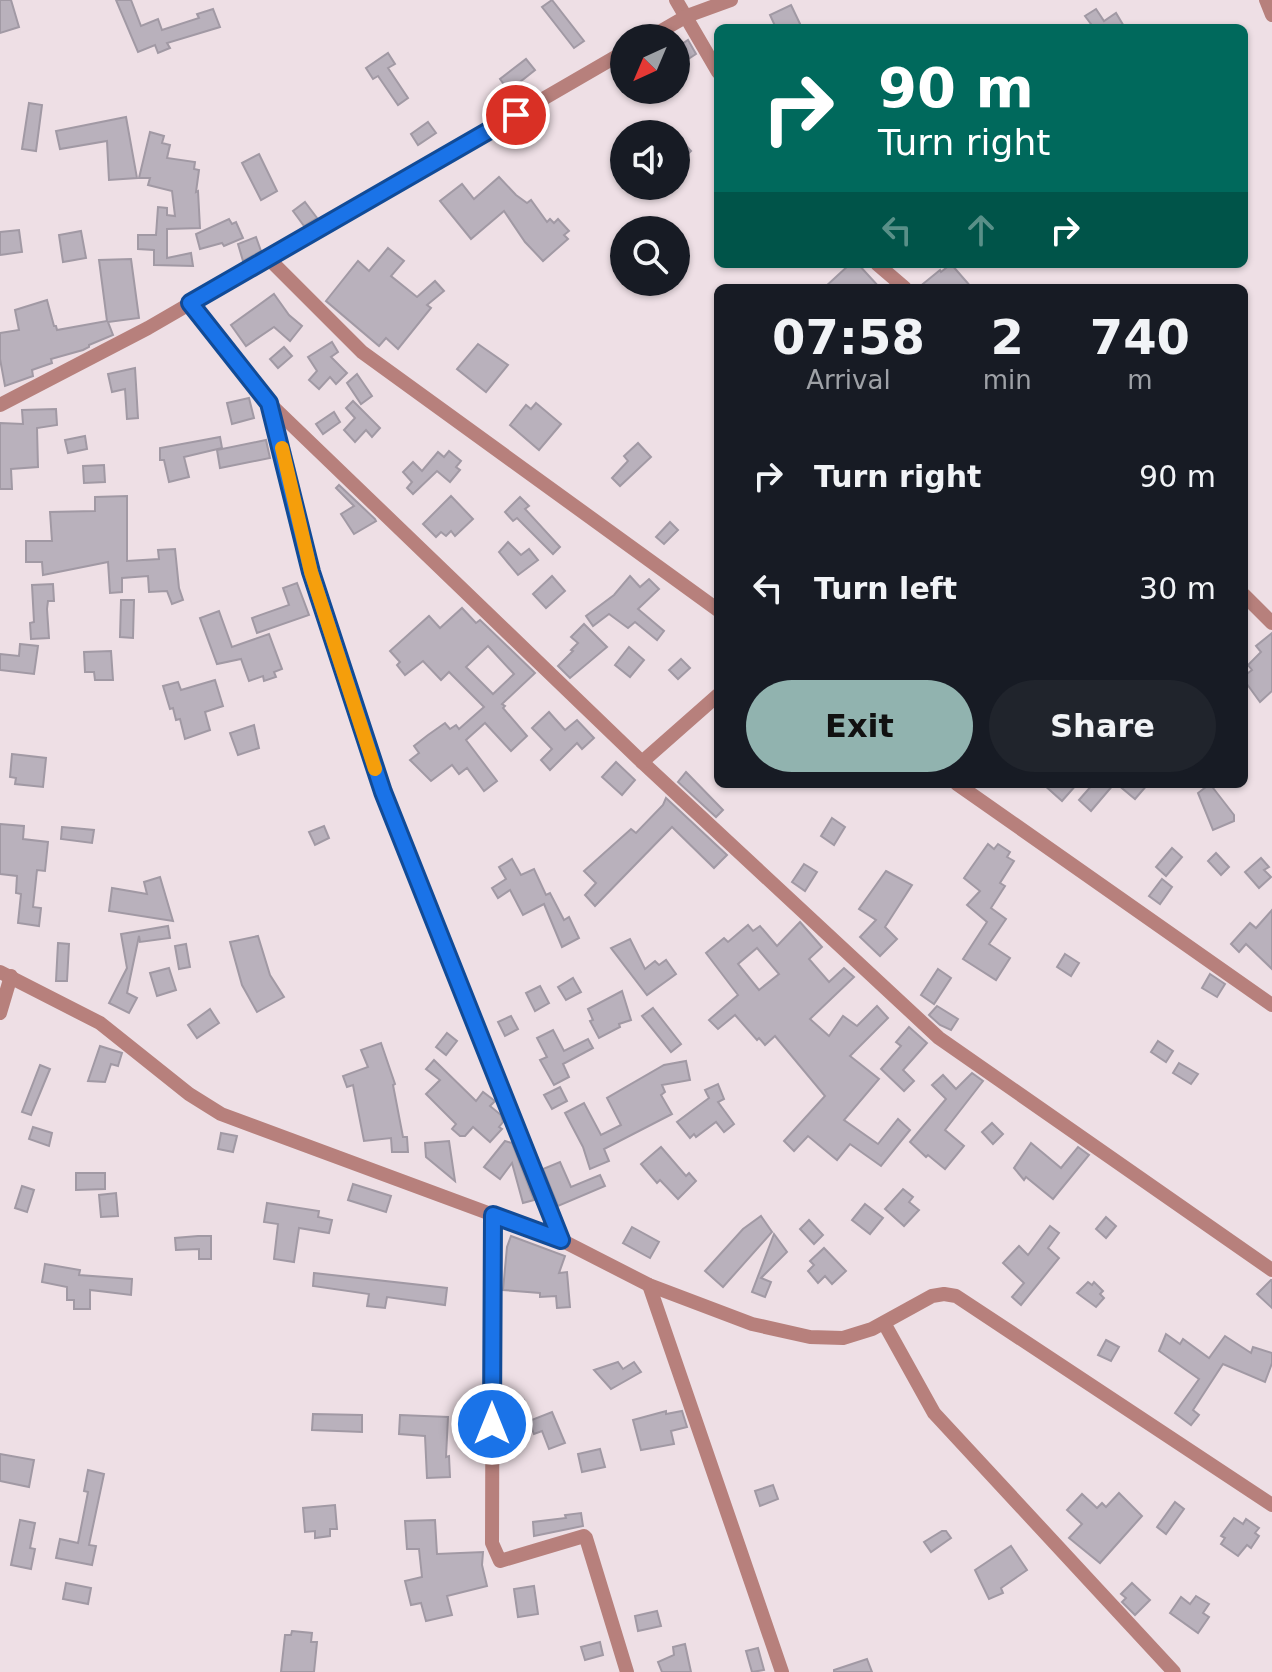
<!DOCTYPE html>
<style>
:root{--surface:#171b24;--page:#20242c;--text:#f1f3f6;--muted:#9ea1a6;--accent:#91b3af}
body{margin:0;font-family:"DejaVu Sans",sans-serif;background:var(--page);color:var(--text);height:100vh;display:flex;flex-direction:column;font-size:30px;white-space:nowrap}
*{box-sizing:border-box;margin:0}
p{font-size:26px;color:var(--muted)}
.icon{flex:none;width:44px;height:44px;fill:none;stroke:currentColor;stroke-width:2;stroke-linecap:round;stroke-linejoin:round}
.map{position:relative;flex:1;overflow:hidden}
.sheet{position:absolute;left:714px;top:284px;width:534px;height:504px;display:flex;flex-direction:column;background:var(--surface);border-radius:12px;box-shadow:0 2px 6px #0004}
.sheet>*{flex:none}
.banner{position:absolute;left:714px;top:24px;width:534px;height:244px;border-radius:12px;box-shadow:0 2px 6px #0004;background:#00695c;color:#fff;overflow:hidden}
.needle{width:52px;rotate:224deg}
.fabs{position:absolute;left:610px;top:24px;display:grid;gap:16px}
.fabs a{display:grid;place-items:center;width:80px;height:80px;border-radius:50%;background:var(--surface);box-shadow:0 2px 6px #0004;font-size:40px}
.pin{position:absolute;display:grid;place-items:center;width:68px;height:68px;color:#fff;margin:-34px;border:4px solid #fff;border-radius:50%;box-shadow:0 2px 8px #0007}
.me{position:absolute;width:88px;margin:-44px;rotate:0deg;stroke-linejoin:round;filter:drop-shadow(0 0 6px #0008)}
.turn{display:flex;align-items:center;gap:28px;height:168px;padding:0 32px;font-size:36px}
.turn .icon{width:104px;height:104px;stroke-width:2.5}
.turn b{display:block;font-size:56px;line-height:68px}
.lanes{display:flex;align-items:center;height:76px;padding:0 32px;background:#0003;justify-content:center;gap:40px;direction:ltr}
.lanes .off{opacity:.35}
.eta{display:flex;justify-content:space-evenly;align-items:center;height:136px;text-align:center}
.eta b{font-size:48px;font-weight:700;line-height:56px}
.button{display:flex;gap:16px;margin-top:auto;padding:16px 32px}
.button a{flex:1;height:92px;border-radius:48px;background:var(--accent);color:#111;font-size:32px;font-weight:700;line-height:92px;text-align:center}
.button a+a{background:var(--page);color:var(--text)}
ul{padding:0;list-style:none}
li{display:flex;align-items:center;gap:24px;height:112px;padding:0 32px}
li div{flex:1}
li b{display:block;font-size:30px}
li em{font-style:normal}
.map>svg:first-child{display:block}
.building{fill:#b9b1bc;stroke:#a199a4;stroke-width:2;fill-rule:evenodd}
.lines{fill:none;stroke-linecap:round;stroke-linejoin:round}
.street{stroke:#b7807c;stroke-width:14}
.route-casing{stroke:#114b97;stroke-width:20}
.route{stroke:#1a73e8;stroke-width:14}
.slow{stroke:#f59e0b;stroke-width:14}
</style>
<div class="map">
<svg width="1272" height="1672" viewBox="0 0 1272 1672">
<rect width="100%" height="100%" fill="#eedfe5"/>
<g class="building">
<path d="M0,0H11L19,27L0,33Z"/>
<path d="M116,0H131L141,26L158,19L162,30L199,18L197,14L213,9L220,27L167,43L170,48L158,53L155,45L138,52Z"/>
<path d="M552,0L584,41L574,48L542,7Z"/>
<path d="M791,5L802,28H776L770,15Z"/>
<path d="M1096,9L1104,21L1116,13L1125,28H1094L1085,16Z"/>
<path d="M688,40L696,54L676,67V48Z"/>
<path d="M388,53L395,64L388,68L408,98L398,105L378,76L373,79L366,68Z"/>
<path d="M526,59L535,70L520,82L525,88L513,97L500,79Z"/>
<path d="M29,103L42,105L36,151L22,149Z"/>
<path d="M126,117L137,178L109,180L107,141L60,149L56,131Z"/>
<path d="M428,122L436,133L418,145L411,134Z"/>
<path d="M150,132L164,136L162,143L170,145L167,158L195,162L194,169L199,170L196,192L198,191L200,228L167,229V258L191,253L193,266L154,265V250L138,249V235H156L158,207L167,208V215L175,216L172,191L148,185L150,178H139Z"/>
<path d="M676,135L691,151L676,166Z"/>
<path d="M259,154L277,191L261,200L242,163Z"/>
<path d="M499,177L516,195L527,203L531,200L547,222L550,219L554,223L558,219L569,231L564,235L568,239L543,261L525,242L504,211L471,239L440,201L462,184L474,199Z"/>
<path d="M305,202L317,218L304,226L293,211Z"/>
<path d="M229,219L232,224L236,222L243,238L224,246L222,243L200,249L196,234Z"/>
<path d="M19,230L22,252L0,255V232Z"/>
<path d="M81,231L86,258L63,262L59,235Z"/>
<path d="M256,237L261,251L243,261L238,244Z"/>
<path d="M388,248L404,261L391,276L417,297L435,281L444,291L427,305L431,308L398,349L386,338L379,346L326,301L358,261L369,271Z"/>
<path d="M131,259L139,318L108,322L113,335L89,345V347L83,350L51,359L52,363L32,370L33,376L5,386L0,359V333L19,330L15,310L47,300L54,326H56L57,330L107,321L99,260Z"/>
<path d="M850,264H858L880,288H824Z"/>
<path d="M951,264L972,288H918L940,270L941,272Z"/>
<path d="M274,294L289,315L302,326L290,341L274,327L246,346L231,325Z"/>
<path d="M332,342L338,352L331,357L347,373L336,384L330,377L319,389L309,380L317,371L308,357Z"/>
<path d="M478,344L508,365L486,392L457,369Z"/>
<path d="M284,347L292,356L278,368L270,359Z"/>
<path d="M135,368L138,418L127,419L125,389L112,392L108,374Z"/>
<path d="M357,374L372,396L361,404L347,383Z"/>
<path d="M249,398L254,418L232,424L227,403Z"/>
<path d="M353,401L380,428L372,437L366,430L355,442L344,430L355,418L346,408Z"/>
<path d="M536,403L561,424L539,450L510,425L526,405L531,409Z"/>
<path d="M56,409L57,425L37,428L38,467L11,469L12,489H0V423L23,424L22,410Z"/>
<path d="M334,412L340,422L323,434L316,424Z"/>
<path d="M85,436L87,449L68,453L65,440Z"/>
<path d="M220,437L222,448L184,457L189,477L169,482L164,460H160V448Z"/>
<path d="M266,440L270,458L220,468L217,450Z"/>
<path d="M638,443L651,457L620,486L612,478L628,461L624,456Z"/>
<path d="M449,451L461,461L456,467L460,470L450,482L437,471L413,494L407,488L412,482L403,472L413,462L422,471L438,452L444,457Z"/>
<path d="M104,465L105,482L84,483L83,466Z"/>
<path d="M339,485L375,519L376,521L354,534L341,514L354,506L336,488Z"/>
<path d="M127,496V561L159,559L158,550L175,549L179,588L183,600L172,604L167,591L149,592L148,576L122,578V592L110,593L108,562L43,575L42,562H26V541H52L50,512L95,511V497Z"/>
<path d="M451,496L473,519L455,536L451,531L446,536L441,532L436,537L423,524Z"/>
<path d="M520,497L529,506L525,509L560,547L553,554L517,518L513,521L505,512Z"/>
<path d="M670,522L678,530L664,544L656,537Z"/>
<path d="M508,542L521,555L529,549L538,560L518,575L499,552Z"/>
<path d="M552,576L565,591L546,608L533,594Z"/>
<path d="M630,576L640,587L649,579L659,589L638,609L664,631L657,640L635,622L628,628L609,614L593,626L586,616L614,595Z"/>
<path d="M297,583L309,615L257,633L252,618L289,605L283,588Z"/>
<path d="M53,584L54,601H48L47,609L49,638L31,639L30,623L34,622L32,585Z"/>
<path d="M121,600H134L133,638L120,637Z"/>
<path d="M462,608L476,623L480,620L535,673L502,704L505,706L503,708L527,736L511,751L485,723L466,740L497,781L484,791L467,768L459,774L452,765L431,781L410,760L419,753L414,746L428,735L445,723L450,729L456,725L459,729L484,707L449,672L441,680L423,661L405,675L397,665L400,662L390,651L429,616L440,628ZM488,646L514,674L493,694L466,667Z"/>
<path d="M219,611L232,647L269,634L282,669L274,672L276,677L264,681L263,676L249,681L241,659L217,664L200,618Z"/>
<path d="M584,624L607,647L570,678L558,666L573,651L571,650L578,643L571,637Z"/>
<path d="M1272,633V691L1260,702L1244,680V676L1252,670L1248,665L1261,652L1256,646Z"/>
<path d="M20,644L38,646L34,674L0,670V654L19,656Z"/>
<path d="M629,647L644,660L630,677L615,665Z"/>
<path d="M111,651L113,680H95L94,672H85L84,652Z"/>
<path d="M681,659L690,668L678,679L669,670Z"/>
<path d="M215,680L223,706L205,712L210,730L185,739L180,719L176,720L173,708L170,709L163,686L178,682L181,690Z"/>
<path d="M549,712L565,730L577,720L594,738L582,749L577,743L550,770L541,760L552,749L532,728Z"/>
<path d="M254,725L259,748L238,755L230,733Z"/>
<path d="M12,754L46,758L43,787L15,784L16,778L10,777Z"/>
<path d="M616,762L635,780L622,795L602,777Z"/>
<path d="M686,772L723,810L716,817L678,782Z"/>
<path d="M1043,784H1077L1062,801Z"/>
<path d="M1093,784H1114L1091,811L1079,800Z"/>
<path d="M1117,784H1148L1135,799Z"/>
<path d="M1210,784L1234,815V821L1213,830L1198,793Z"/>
<path d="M666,798L727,855L714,868L672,827L595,906L585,895L596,883L584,871L631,829L636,833L663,805Z"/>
<path d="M832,818L845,827L834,845L821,836Z"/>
<path d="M0,824L24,826L23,839L48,842L45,871L37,870L33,907L41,908L39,926L18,923L21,894L16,893L17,876L0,874Z"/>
<path d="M324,826L329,838L315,845L309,832Z"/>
<path d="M62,827L94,830L92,843L61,839Z"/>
<path d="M988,844L994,849L998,844L1010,852L1007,857L1014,861L1000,883L1005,886L991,908L1006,919L989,944L1010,958L996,980L963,959L987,922L967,905L980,891L964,878Z"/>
<path d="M1172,848L1182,857L1166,876L1156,867Z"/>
<path d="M1216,853L1229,867L1221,875L1208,861Z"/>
<path d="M1261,858L1269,867L1264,870L1271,877L1259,888L1245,872Z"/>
<path d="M512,859L521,875L534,869L546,895L550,893L564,920L569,917L579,938L562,947L544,904L523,915L510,890L498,898L492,888L506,879L499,867Z"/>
<path d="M804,864L817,872L805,891L792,882Z"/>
<path d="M886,871L912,885L885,927L897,939L880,956L860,937L876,920L859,909Z"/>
<path d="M160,877L173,921L109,911L112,888L147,894L144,882Z"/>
<path d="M1162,879L1172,887L1160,904L1149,896Z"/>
<path d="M1272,910V969L1246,944L1239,952L1231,944L1250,923L1256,928Z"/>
<path d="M800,922L822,947L809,959L829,982L844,968L854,977L810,1019L829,1036L843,1016L857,1026L877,1006L888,1018L850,1056L879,1079L844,1120L878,1144L898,1119L910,1130L881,1166L850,1144L837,1160L808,1136L794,1151L784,1141L825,1096L775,1036L765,1045L759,1038L757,1040L735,1015L718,1029L709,1020L738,995L706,953L724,938L728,942L748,925L753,931L760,926L777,946ZM757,948L779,974L759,990L738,964Z"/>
<path d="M168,926L170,938L140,942L139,936L127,993L137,998L129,1013L109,1003L127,968L121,934Z"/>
<path d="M258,936L270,975L284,997L257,1012L242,985L230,942Z"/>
<path d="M630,939L645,969L655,961L659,965L666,960L676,974L647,995L611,948Z"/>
<path d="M58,943L69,944L67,981H56Z"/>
<path d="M186,944L190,967L179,969L175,946Z"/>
<path d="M1065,954L1079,963L1071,976L1057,967Z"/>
<path d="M169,968L176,990L157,996L150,973Z"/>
<path d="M938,969L951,978L934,1004L921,995Z"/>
<path d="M1210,974L1225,984L1217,997L1202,988Z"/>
<path d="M573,978L581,992L566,1000L558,987Z"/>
<path d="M540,986L549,1003L535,1011L526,993Z"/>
<path d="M622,991L631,1020L619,1024L620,1027L599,1038L590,1021L593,1020L588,1009Z"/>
<path d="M937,1006L958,1019L951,1030L940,1025L929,1015Z"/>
<path d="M653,1008L681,1044L671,1052L642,1016Z"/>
<path d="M210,1009L219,1023L197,1038L188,1025Z"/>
<path d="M511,1016L518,1029L505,1036L498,1022Z"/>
<path d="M909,1027L927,1043L903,1070L914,1081L904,1091L881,1069L901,1046L896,1042Z"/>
<path d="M553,1030L564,1051L588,1039L593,1048L563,1064L569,1077L554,1085L540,1060L547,1057L537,1038Z"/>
<path d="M447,1033L457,1041L446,1055L436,1047Z"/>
<path d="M1158,1041L1173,1051L1166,1062L1151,1052Z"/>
<path d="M381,1043L395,1084L393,1085L403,1137H407L408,1152H392L391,1138L364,1141L353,1085L347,1087L343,1076L368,1067L361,1050Z"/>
<path d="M100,1046L122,1053L118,1066L111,1064L105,1082L88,1081Z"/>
<path d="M434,1060L476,1101L483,1092L495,1101L490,1106L501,1115L503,1122L499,1127L502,1129L490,1142L473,1127L465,1136H460L452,1129L456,1124L426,1094L440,1080L426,1069Z"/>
<path d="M686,1061L690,1080L662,1085L665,1092L661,1095L672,1114L604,1149L609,1161L590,1169L583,1147L565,1113L584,1103L601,1135L621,1125L607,1098L664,1065Z"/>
<path d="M1179,1063L1198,1074L1191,1084L1173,1073Z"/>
<path d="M40,1065L50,1069L31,1115L22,1112Z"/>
<path d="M972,1073L983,1081L945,1130L964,1146L945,1169L928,1155L926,1157L910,1142L946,1099L932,1085L943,1075L956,1089Z"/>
<path d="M718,1084L724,1099L718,1102L734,1124L724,1132L716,1122L696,1137L694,1134L690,1138L677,1122L709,1098L705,1090Z"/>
<path d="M560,1087L567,1101L552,1109L544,1095Z"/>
<path d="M992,1123L1003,1134L993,1144L982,1132Z"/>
<path d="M33,1127L52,1133L49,1146L29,1139Z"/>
<path d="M221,1133L237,1136L233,1152L218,1149Z"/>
<path d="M449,1141L455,1181L426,1157L425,1143Z"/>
<path d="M505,1141L512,1143L534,1200L523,1203L512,1163L500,1179L484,1167Z"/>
<path d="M1031,1143L1061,1168L1078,1147L1089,1155L1053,1199L1026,1177L1024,1180L1014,1168Z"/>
<path d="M661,1147L686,1176L689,1173L696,1181L678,1199L660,1180L657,1183L641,1164Z"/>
<path d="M560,1162L571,1187L600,1175L605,1186L558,1206L543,1169Z"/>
<path d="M76,1173H105V1189L76,1190Z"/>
<path d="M353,1184L391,1196L386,1212L348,1200Z"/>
<path d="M22,1186L34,1190L27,1212L15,1208Z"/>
<path d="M903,1189L913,1197L909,1202L919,1210L904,1226L885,1209Z"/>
<path d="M116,1193L118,1216L101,1217L99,1195Z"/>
<path d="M267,1203L319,1211L318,1217L332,1220L329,1233L299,1228L294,1262L274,1259L278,1224L264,1222Z"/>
<path d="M865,1204L883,1218L870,1234L852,1220Z"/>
<path d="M761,1216L772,1232L723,1287L705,1271L743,1229Z"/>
<path d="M1106,1217L1116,1226L1106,1238L1096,1229Z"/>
<path d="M809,1220L823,1235L814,1244L800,1229Z"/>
<path d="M1050,1226L1059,1233L1048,1248L1059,1258L1021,1305L1012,1297L1024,1283L1003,1263L1019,1246L1028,1255Z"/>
<path d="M632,1227L659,1242L650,1258L623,1243Z"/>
<path d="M774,1234L787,1252L761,1278L771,1282L765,1297L752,1292Z"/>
<path d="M198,1236H211V1259H199V1249L176,1250L175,1238Z"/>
<path d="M511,1236L565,1256L559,1273L567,1272L570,1307L557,1308L556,1296L540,1297V1293L503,1290L507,1247Z"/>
<path d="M824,1248L846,1271L832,1284L825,1276L818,1283L808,1271L814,1265L810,1261Z"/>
<path d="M45,1264L80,1270L79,1275L132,1279L131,1295L90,1290V1309H74V1300H67V1287L42,1282Z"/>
<path d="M314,1273L447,1288L445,1305L387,1297L385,1308L367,1306L369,1294L313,1286Z"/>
<path d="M1271,1280H1272V1308L1257,1294Z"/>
<path d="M1088,1282L1092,1285L1094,1282L1103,1291L1100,1294L1104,1298L1096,1307L1077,1293Z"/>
<path d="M1166,1334L1180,1344L1183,1339L1209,1358L1225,1336L1251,1353L1253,1347L1272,1353V1363L1265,1382L1223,1364L1193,1410L1199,1415L1191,1425L1175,1413L1199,1379L1159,1351Z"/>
<path d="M1106,1340L1119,1347L1111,1361L1098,1355Z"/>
<path d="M618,1362L623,1369L634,1362L641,1372L611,1389L594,1370Z"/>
<path d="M524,1400L530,1418L509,1425L503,1407Z"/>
<path d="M666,1411V1414L682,1411L687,1427L671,1431L674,1444L641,1450L633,1420Z"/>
<path d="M552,1412L565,1443L549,1449L542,1431L534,1434L529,1421Z"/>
<path d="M313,1414L362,1415V1432L312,1430Z"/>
<path d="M400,1415L448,1417L446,1457L449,1456L450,1477L427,1478L425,1436L399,1434Z"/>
<path d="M600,1449L605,1467L582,1472L578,1454Z"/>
<path d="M0,1454L34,1460L29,1487L0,1481Z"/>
<path d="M88,1470L104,1474L89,1545L96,1546L92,1565L56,1558L60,1539L78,1543L88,1492L84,1491Z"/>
<path d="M773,1485L778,1499L760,1506L755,1491Z"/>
<path d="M1119,1493L1142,1516L1100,1563L1069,1538L1082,1524L1067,1510L1082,1494L1097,1508L1102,1503L1106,1507Z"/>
<path d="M1175,1502L1184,1509L1166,1534L1157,1527Z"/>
<path d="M335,1505L337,1529H330V1536L315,1538V1531L305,1532L303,1508Z"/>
<path d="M581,1513L583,1526L534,1536L533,1522L566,1518L565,1515Z"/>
<path d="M1234,1518L1243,1524L1246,1519L1259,1528L1255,1533L1259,1536L1251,1548L1247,1545L1238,1556L1221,1544L1225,1538L1221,1536Z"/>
<path d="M20,1520L35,1523L30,1548L35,1549L31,1569L11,1565Z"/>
<path d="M435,1520L437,1554L483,1552L482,1565L487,1586L447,1596L452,1615L426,1621L421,1603L411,1605L405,1581L422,1577L419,1549H407L405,1521Z"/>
<path d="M942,1531H946L951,1538L931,1552L924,1542Z"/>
<path d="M1011,1546L1027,1570L1001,1588L1003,1593L989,1599L975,1570Z"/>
<path d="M66,1583L91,1588L88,1604L63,1599Z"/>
<path d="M1132,1583L1150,1600L1135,1615L1122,1602L1126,1598L1121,1594Z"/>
<path d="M534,1586L538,1614L518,1617L514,1589Z"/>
<path d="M1196,1596L1209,1604L1203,1613L1209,1617L1198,1633L1170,1613L1181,1597L1190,1604Z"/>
<path d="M657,1611L661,1626L638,1631L635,1616Z"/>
<path d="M292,1631L312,1633L311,1642H317L314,1672H281L285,1635H291Z"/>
<path d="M600,1642L603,1655L585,1660L581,1647Z"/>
<path d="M685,1644L691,1672H662L658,1662L674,1655L673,1647Z"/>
<path d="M758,1648L764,1670L752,1672L746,1651Z"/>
<path d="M867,1659L872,1672H834V1670Z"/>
</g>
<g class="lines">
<g class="street">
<path d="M676,0L718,72"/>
<path d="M1266,0L1272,15"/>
<path d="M649,38L687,16L731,0"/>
<path d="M268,258L362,352L718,610"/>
<path d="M877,264L905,288"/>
<path d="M190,303L269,403L642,762L939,1038L1272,1270"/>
<path d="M269,404L311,572L383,792L561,1240"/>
<path d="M0,405L148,328L624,52"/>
<path d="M1244,595L1272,623"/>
<path d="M642,762L718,695"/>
<path d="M957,784L1272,1005"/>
<path d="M0,972L100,1023L189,1094L221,1114L561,1240L649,1285L752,1324L810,1337L843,1338L872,1329L932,1296L944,1294L956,1296L1272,1505"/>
<path d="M0,1013L11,976"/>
<path d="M493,1215L492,1543L500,1561L584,1536L586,1538L627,1672"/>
<path d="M649,1285L782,1672"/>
<path d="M884,1323L934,1413L1174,1672"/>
</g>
</g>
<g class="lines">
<g class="route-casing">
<path id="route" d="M492,1424L493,1215L561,1240L383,792L311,572L269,403L190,303L516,115"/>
</g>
<use href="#route" class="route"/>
<path class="slow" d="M282,448L311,572L375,769"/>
</g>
</svg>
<div class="fabs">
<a><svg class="needle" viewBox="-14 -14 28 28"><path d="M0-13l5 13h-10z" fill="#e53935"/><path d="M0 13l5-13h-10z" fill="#9ea1a6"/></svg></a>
<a><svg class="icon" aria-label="sound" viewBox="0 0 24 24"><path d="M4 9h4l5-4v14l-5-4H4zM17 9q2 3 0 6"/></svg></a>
<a><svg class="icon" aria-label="search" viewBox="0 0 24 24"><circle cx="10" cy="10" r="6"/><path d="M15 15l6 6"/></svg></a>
</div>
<div class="pin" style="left:516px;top:115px;background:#d93025"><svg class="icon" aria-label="arrive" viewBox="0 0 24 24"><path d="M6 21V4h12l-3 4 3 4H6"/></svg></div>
<svg class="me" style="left:492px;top:1424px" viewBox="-20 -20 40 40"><circle r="17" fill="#1a73e8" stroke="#fff" stroke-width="3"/><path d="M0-11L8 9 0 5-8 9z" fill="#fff"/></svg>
<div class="banner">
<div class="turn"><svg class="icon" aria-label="right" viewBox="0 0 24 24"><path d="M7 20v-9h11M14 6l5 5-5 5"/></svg><div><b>90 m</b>Turn right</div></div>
<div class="lanes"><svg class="icon off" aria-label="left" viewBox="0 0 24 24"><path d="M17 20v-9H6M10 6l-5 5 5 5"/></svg><svg class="icon off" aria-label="ahead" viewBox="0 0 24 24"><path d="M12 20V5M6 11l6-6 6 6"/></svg><svg class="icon" aria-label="right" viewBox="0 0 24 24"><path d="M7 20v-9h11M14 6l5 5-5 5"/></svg></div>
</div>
<section class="sheet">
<div class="eta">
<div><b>07:58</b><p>Arrival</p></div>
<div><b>2</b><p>min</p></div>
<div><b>740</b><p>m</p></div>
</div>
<ul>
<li><svg class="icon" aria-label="right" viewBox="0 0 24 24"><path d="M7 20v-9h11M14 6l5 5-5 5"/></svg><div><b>Turn right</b></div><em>90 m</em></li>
<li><svg class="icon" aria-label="left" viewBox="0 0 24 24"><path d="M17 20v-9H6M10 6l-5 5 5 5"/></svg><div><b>Turn left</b></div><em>30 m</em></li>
</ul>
<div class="button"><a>Exit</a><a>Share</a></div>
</section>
</div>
